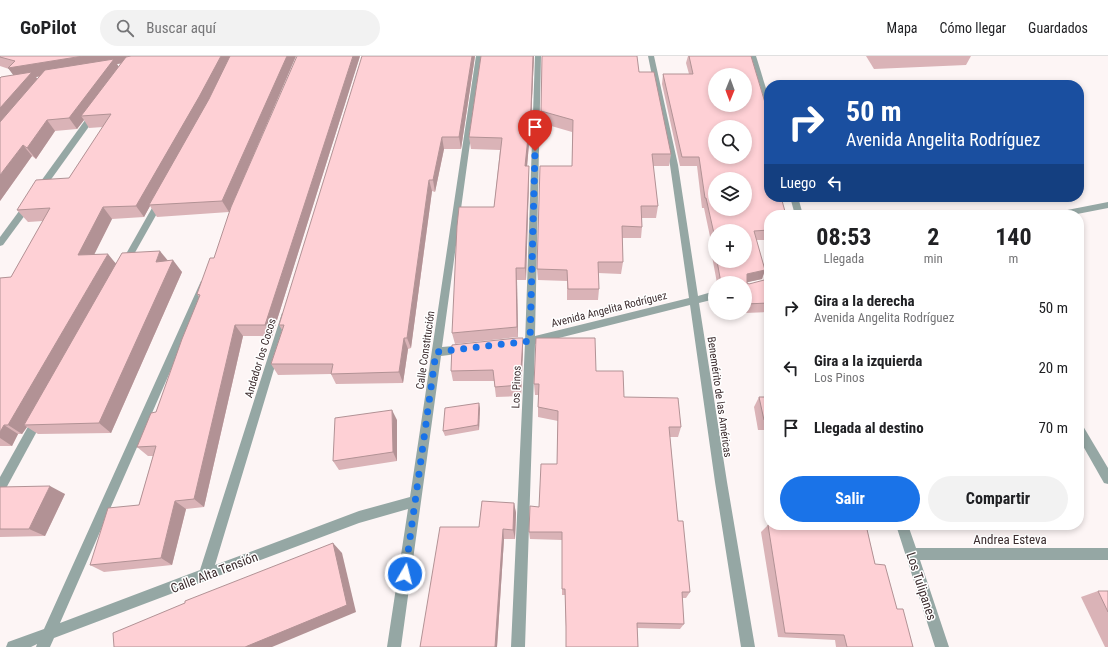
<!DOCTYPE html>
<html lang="es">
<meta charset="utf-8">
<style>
:root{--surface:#fff;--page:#f2f2f2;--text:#202124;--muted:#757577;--line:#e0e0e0;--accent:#1a73e8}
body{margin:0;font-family:"Roboto Condensed",sans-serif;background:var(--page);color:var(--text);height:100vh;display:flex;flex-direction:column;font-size:15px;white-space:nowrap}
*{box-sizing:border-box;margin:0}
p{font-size:13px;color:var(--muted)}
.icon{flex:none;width:22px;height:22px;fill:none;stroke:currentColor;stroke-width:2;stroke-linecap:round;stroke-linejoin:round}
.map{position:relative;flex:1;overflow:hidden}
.side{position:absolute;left:764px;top:154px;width:320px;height:320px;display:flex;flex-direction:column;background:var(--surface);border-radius:16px;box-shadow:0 2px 6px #0003}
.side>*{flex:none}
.guide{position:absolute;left:764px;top:24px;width:320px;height:122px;border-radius:16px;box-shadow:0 2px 6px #0003;background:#1a4fa0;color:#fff;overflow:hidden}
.needle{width:26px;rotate:181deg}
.tools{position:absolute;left:708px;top:12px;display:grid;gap:8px}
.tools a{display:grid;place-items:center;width:44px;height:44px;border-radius:50%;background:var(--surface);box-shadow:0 2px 6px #0003;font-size:20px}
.pin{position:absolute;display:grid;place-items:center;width:34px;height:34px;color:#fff;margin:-41px -17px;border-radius:50% 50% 50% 0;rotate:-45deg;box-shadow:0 0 4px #0007}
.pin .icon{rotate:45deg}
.me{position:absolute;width:44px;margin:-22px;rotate:8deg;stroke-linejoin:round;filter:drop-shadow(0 0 3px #0008)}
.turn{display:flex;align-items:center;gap:14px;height:84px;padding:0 16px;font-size:18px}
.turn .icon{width:52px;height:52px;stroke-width:2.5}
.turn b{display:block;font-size:28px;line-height:34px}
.then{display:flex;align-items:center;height:38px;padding:0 16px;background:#0003;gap:8px;font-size:15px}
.eta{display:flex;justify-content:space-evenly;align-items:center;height:68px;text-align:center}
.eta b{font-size:24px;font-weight:700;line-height:28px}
.action{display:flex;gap:8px;margin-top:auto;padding:8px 16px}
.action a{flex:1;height:46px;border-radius:24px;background:var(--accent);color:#fff;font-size:16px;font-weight:700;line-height:46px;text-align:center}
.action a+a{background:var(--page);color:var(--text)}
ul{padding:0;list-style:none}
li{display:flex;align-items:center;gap:12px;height:60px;padding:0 16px}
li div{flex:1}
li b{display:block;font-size:15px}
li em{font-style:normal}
header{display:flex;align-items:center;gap:24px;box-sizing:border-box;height:56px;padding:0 20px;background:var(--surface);border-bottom:1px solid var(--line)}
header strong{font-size:19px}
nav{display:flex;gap:22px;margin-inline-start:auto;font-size:14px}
.search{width:280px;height:36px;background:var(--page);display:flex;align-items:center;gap:10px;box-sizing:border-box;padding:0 14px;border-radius:22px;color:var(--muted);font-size:15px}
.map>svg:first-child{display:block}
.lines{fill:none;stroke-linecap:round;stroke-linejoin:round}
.street{fill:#95a7a4;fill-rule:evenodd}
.wall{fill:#dab3b7;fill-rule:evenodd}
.shaded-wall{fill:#b29295}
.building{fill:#fed0d5;stroke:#b29295;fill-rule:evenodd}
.route{stroke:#1a73e8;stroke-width:7;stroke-dasharray:0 12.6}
.labels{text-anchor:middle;stroke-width:3;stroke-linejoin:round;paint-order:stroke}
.street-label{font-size:11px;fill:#3c2c2e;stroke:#fff}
.near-street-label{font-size:13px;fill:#3c2c2e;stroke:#fff}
</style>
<header>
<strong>GoPilot</strong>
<div class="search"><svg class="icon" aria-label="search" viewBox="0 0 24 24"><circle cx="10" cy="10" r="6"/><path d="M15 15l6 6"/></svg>Buscar aquí</div>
<nav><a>Mapa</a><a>Cómo llegar</a><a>Guardados</a></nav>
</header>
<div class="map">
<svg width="1108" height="591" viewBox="0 0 1108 591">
<rect width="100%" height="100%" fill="#fdf5f5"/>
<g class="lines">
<g class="street">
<path d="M476,0H482L442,291L465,289L469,290L470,293L469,296L465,297L441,300L401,591H387L408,453L359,467L54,582L50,591H36L37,588L31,591H6L8,586L44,573L201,225H207L209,227L60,567L200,514L282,257H288L290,260L215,509L359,455L410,441Z"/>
<path d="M535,0H541L535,280L689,242L670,109L648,0H654L678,109L698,240L715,235V243L699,247L727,426L755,591H741L715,426L690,249L535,288L525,591H511L525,287Z"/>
<path d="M750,0H756L769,42V56L765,54Z"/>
<path d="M91,56H97L98,58L42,136H36V132Z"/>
<path d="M790,141H798L803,159H795Z"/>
<path d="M160,142L164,145L128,209H122L121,207L122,205L157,143Z"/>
<path d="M28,146L32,149L31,151L3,189L0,190V181L25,147Z"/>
<path d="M1108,146V152L1072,159H1053L1057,156Z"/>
<path d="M38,358L42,360L43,363L42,366L4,436L0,437V421L34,360Z"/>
<path d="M1079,368L1083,370L1108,412V428L1104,427L1079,383Z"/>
<path d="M896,469H908L916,492H1108V504H920L949,591H935Z"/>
</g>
</g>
<g class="wall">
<path d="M0,0H296L229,156L157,161L150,150L144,161L112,163L94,198L116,207L168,205L182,216L111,377L38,378L27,371L22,378H18L12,390H0V222L11,221L43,165L28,166L17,154L69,122L103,71L89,72L84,64L77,73L55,75L36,103L32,100L0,145L14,19L9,13L0,10ZM121,7L118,11L117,8ZM40,20L37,23L36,21Z"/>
<path d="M297,0H360L272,280H243L204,451L186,453L172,509L104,516L90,509L139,449L153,400H148L137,391L156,356L199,241L197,238L214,202Z"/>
<path d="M475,0L461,93H444L435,136L432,135L411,292L408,293L403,327L336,328L331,318L278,319L271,308L282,274L279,269Z"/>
<path d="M481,0H534L531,65L527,110L529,122L526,224H517L518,281L455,288L452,277L494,151L500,94L471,93L469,81Z"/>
<path d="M688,0H751L769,60V184H756L765,214L762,223L747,226V227L749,228L769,224V256L745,257V227H717L711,195L712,190L704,152H702L697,110H680L662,28L663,18H689L686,7ZM715,175L745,205H715Z"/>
<path d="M866,0H971L966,9L874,13Z"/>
<path d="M639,16L671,98L669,110H653L658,150L656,162H642V171L641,182H622L623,206L621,218L598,217L599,233L598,244H567V225L538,224L537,213L572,110V76L541,67V55Z"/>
<path d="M523,293L521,340L496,341L494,325H453L451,315Z"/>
<path d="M596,315L624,341L681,371L678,381H670L678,465L690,536L686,542H682L684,568L680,573L637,572L638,591H566V575L565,539H562V484L530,483L529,476L557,408L558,365L538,361V339H535L534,328Z"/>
<path d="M759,341H769V374H758L754,351Z"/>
<path d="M480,352L479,374L445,380L443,375Z"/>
<path d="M397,364V405L339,414L333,405Z"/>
<path d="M0,431L65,438L45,480L0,481Z"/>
<path d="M514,447L516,457L515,483H504L497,591H420L479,471Z"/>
<path d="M768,469L811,470L810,469H866L875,508L897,553L913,591H836L835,584L778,581L761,476Z"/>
<path d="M1098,535H1108V591H1105L1081,541Z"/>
</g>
<g class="shaded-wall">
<path d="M83,0H175L117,8L121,14L81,60L84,64L77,73L69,62L109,9L36,21L40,27L0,74V52L17,24L8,12Z"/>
<path d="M221,0H232L205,53L149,149L150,150L144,161L136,150Z"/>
<path d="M287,0H296L229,156L222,145Z"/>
<path d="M353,0H360L272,280L265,269Z"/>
<path d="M472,0H475L461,93L459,81Z"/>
<path d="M533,0H534L531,65L526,122L525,110Z"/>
<path d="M47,64L55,75L36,103L27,92Z"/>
<path d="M442,81L444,93L435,136L433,124Z"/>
<path d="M23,89L32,100L0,145V119Z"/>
<path d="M529,110V122L526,224L525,212Z"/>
<path d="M429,124L432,135L411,292L407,282Z"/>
<path d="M103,151L112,163L88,211L78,199Z"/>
<path d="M160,195L169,206H156Z"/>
<path d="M108,198L117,209L24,369L27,371L22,378L8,369Z"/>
<path d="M173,204L182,216L111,377L99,367Z"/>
<path d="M516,212L517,224L518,281L517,271Z"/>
<path d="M765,214L762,223L744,227L747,218Z"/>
<path d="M235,269L243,280L204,451L194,443Z"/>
<path d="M404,282L408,293L403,327L399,316Z"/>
<path d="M523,282V293L521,340L520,329Z"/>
<path d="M479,347L480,352L479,374L478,369Z"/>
<path d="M392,354L397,364V405L393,396Z"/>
<path d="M4,369L18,378L12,390L0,382V376Z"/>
<path d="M50,430L65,438L45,480L29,473Z"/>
<path d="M175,445L186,453L172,509L161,502Z"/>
<path d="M514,447L516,457L515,483L513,474Z"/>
<path d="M503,473L504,483L497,591H495Z"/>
<path d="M333,487L342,497L356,556L272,591H245Z"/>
</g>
<g class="building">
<path d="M0,0H83L8,12L15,5L0,1Z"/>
<path d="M131,0H221L199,41L136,150L103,151L78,199L108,198L8,369H4L0,376V222L11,221L50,152L17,154L36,124L69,122L111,58L81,60L126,1Z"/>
<path d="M230,0H287L222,145L149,149L209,43Z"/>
<path d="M297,0H353L265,269H235L194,443L175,445L161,502L90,509L108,452L139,449L156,390L137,391L151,357L156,356L182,283L200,239L197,238L210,202H214L231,151Z"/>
<path d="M362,0H472L459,81H442L433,124H429L407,282H404L399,316L331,318L333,308H271L284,269H279Z"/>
<path d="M481,0H533L531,53L525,110H529L525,212H516L517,271L452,277L457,170L459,151H494L502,82L469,81Z"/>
<path d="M542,0H637L639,16H654L671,98H652L658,150H641L642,171L622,170L623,206H598L599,233H568L567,214L537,213L540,110H572L573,64L541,55Z"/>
<path d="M689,0H751L769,60V99H768L769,102V141H781L786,159H769V174L754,175L765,214L747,218V227L749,228L768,223L769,224V247L745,248V227H721L717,205H745V175H715V182L706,142H705L699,101H682L663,18H693ZM715,19H745V49H715ZM715,71H745V101H715ZM715,123H745V153H715Z"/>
<path d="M114,3L69,62L47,64L27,92L23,89L0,119V66L45,14Z"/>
<path d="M32,16L0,52V22L1,21Z"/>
<path d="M714,185H715V193Z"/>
<path d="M160,195L156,206L173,204L99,367L24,369L122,197Z"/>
<path d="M517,282H523L520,329L495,331L493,314L451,315L452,289Z"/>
<path d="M536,282H595L596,315H623L624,341L678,342L681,371H669L678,465H683L690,536H682L684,568L637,567L638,591H566V570L565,533H562V476H529L530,450L539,451L541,408H557L558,355L538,351L539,328H534Z"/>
<path d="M759,341H769V364H764Z"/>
<path d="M479,347L478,369L443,375L445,352Z"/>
<path d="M392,354L393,396L333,405L335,362Z"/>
<path d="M1079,394L1083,402H1079Z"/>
<path d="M50,430L29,473H0V431Z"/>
<path d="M482,445L514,447L513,474L503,473L495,591H420L440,471H479Z"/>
<path d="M768,469L820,471L819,469H866L875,508L885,509L897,553H903L913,591H847L844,579L785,577Z"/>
<path d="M333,487L347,549L245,591H114L113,577L185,547V545Z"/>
<path d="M1098,535H1108V556Z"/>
</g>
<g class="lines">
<path class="route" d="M405,518L436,296L530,285L535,95"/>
</g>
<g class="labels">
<g class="street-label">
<text transform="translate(609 253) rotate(-14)" y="4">Avenida Angelita Rodríguez</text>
<text transform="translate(425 294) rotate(-82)" y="4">Calle Constitución</text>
<text transform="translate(260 302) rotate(-73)" y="4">Andador los Cocos</text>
<text transform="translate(516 331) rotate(-88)" y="4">Los Pinos</text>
<text transform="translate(720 341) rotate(82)" y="4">Benemérito de las Américas</text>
</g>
<g class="near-street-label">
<text x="1010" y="488">Andrea Esteva</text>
<text transform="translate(214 516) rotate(-21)" y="5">Calle Alta Tensión</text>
<text transform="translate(922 530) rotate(72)" y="5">Los Tulipanes</text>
</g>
</g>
</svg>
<div class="tools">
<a><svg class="needle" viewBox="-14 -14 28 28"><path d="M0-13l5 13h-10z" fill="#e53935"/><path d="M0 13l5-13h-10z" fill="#757577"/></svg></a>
<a><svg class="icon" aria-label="search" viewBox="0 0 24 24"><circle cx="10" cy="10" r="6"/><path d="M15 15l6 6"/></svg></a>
<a><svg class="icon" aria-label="layers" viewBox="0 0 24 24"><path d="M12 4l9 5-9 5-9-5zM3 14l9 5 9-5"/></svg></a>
<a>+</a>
<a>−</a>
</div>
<div class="pin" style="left:535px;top:95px;background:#d93025"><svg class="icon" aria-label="arrive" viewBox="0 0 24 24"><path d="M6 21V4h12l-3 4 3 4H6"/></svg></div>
<svg class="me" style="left:405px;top:518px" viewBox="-20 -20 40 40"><circle r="17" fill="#1a73e8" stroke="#fff" stroke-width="3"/><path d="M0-11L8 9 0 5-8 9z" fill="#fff"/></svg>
<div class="guide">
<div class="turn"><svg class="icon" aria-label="right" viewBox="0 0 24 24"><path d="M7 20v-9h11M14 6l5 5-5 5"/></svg><div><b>50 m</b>Avenida Angelita Rodríguez</div></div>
<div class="then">Luego<svg class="icon" aria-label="left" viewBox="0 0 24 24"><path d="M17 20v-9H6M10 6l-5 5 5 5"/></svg></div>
</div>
<section class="side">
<div class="eta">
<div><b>08:53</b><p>Llegada</p></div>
<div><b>2</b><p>min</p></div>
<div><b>140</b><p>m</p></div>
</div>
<ul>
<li><svg class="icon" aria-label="right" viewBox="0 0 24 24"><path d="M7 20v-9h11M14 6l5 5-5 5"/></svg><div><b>Gira a la derecha</b><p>Avenida Angelita Rodríguez</p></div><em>50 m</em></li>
<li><svg class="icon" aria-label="left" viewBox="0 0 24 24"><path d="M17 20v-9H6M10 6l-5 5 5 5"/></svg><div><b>Gira a la izquierda</b><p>Los Pinos</p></div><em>20 m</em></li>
<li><svg class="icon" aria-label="arrive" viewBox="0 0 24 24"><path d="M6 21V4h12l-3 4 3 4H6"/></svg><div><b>Llegada al destino</b></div><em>70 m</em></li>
</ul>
<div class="action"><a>Salir</a><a>Compartir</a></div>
</section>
</div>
